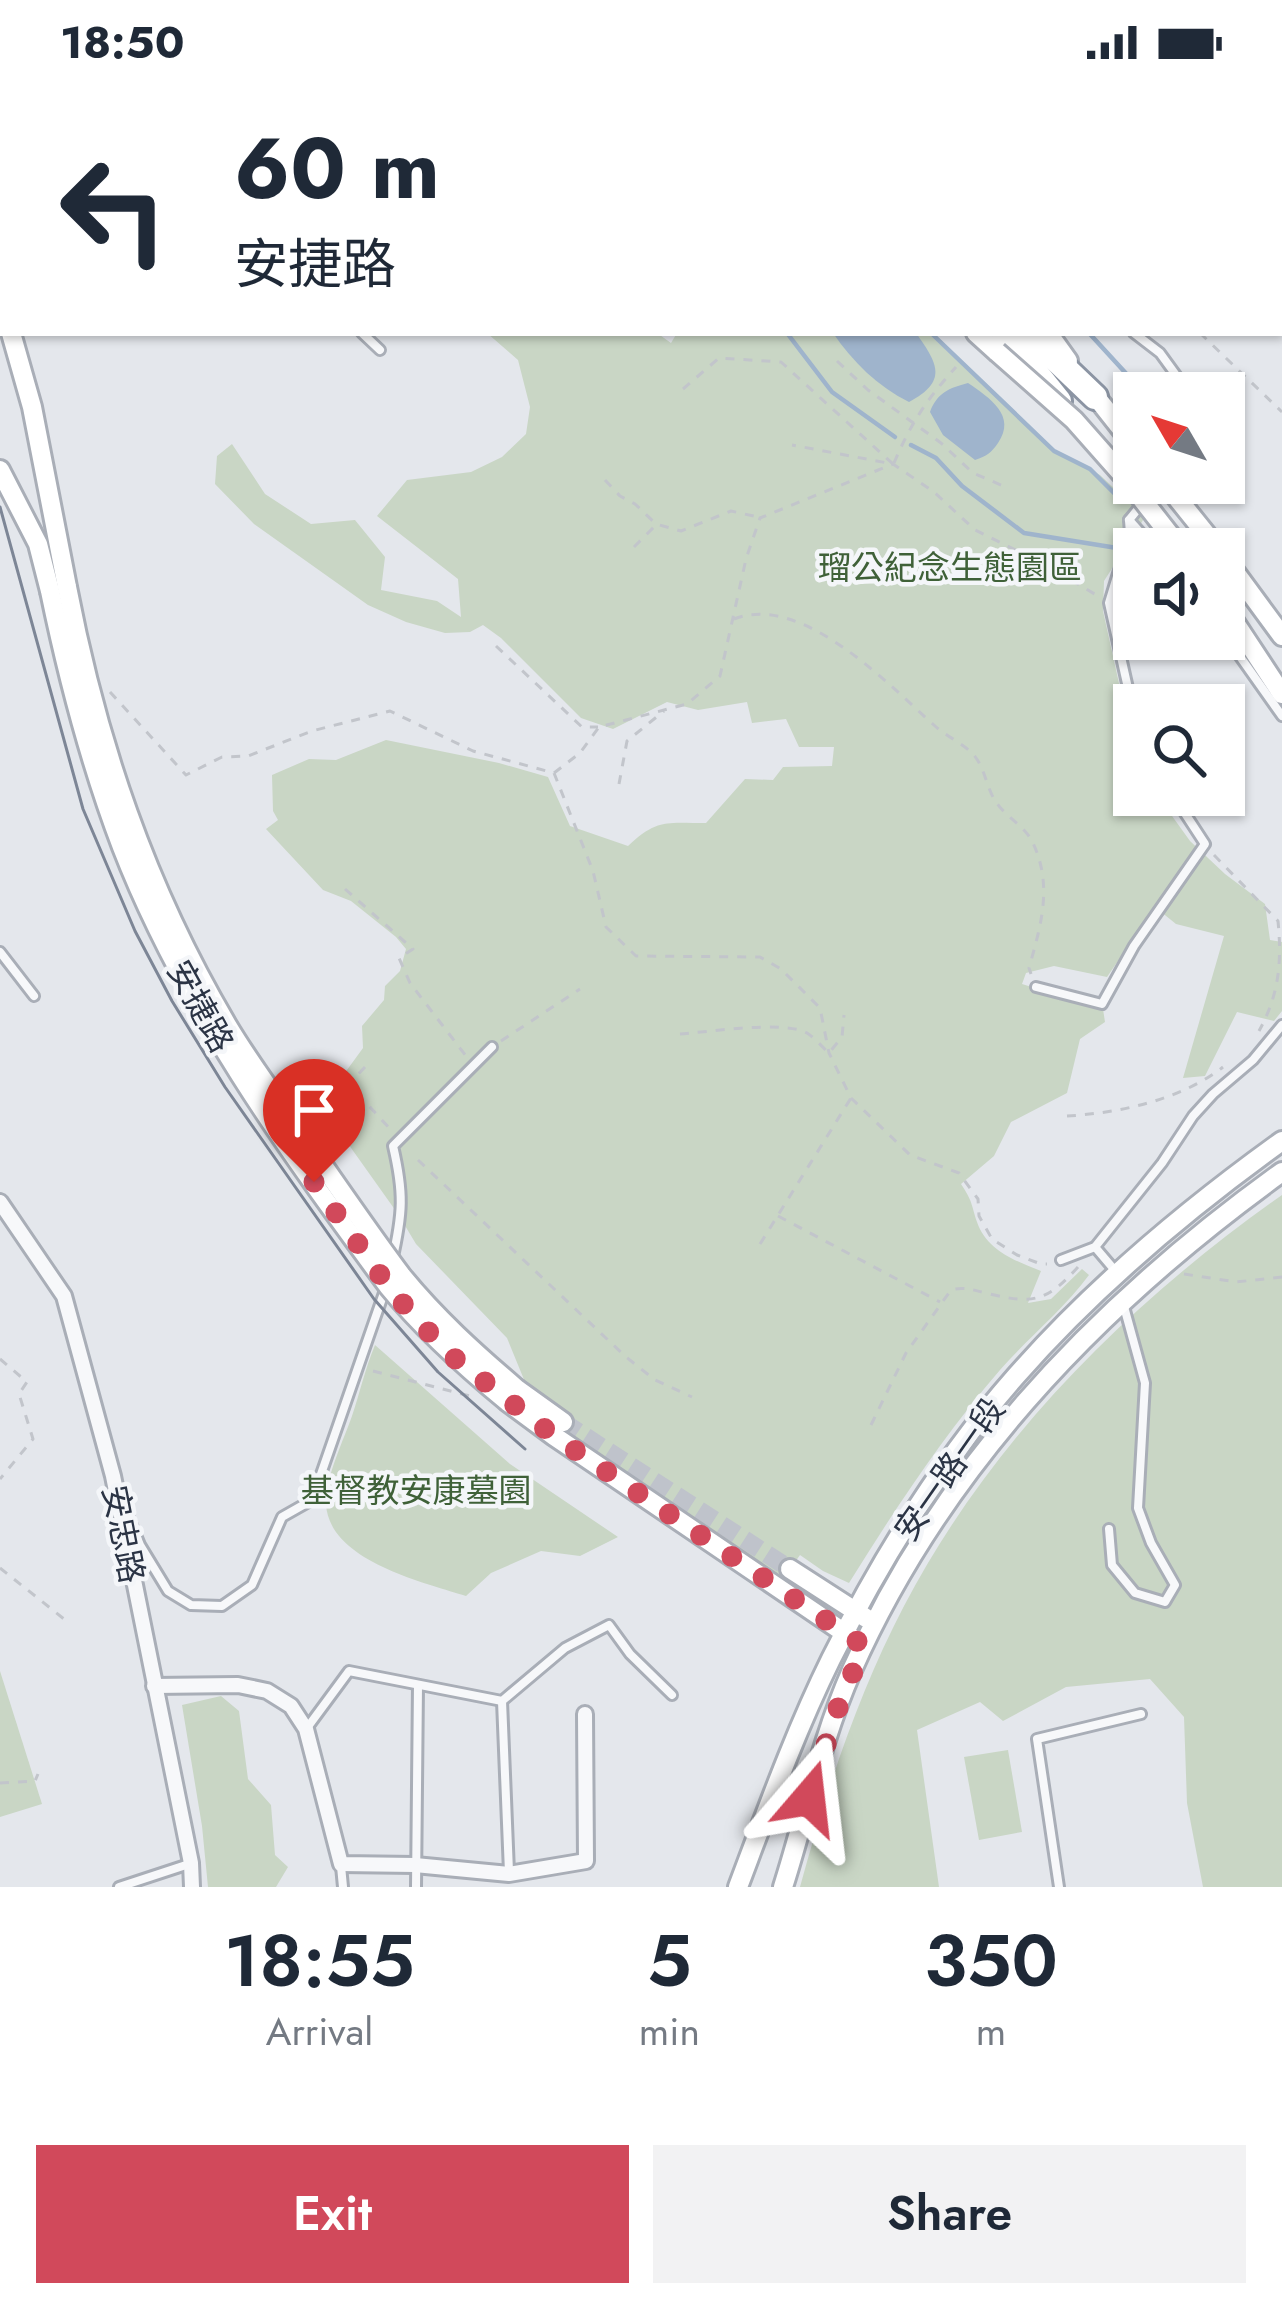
<!DOCTYPE html>
<meta charset="utf-8">
<style>
:root{--surface:#fff;--page:#f2f2f3;--text:#1f2937;--muted:#747a83;--accent:#d1495b}
body{margin:0;font-family:Jost,"Noto Sans TC",sans-serif;background:var(--page);color:var(--text);height:100vh;display:flex;flex-direction:column;font-size:45px;white-space:nowrap}
*{box-sizing:border-box;margin:0}
p{font-size:39px;color:var(--muted)}
.icon{flex:none;width:66px;height:66px;fill:none;stroke:currentColor;stroke-width:2;stroke-linecap:round;stroke-linejoin:round}
.map{position:relative;height:1803px;overflow:hidden}
.drawer{display:flex;flex-direction:column;background:var(--surface);flex:1}
.drawer>*{flex:none}
.hud{position:absolute;left:0px;top:0px;width:1284px;height:252px;box-shadow:0 3px 9px #0004;background:#fff;color:var(--text);overflow:hidden}
.needle{width:78px;rotate:309deg}
.controls{position:absolute;left:1113px;top:288px;display:grid;gap:24px}
.controls a{display:grid;place-items:center;width:132px;height:132px;border-radius:0px;background:var(--surface);box-shadow:0 3px 9px #0004;font-size:60px}
.pin{position:absolute;display:grid;place-items:center;width:102px;height:102px;color:#fff;margin:-123px -51px;border-radius:50% 50% 50% 0;rotate:-45deg;box-shadow:0 0 12px #0007}
.pin .icon{rotate:45deg}
.me{position:absolute;width:132px;margin:-66px;rotate:17deg;stroke-linejoin:round;filter:drop-shadow(0 0 9px #0008)}
.turn{display:flex;align-items:center;gap:42px;height:252px;padding:0 36px;font-size:54px}
.turn .icon{width:156px;height:156px;stroke-width:2.5}
.turn b{display:block;font-size:84px;line-height:102px}
.eta{display:flex;justify-content:space-evenly;align-items:center;height:204px;text-align:center}
.eta b{font-size:72px;font-weight:600;line-height:84px}
.cta{display:flex;gap:24px;margin-top:auto;padding:24px 36px}
.cta a{flex:1;height:138px;border-radius:0px;background:var(--accent);color:#fff;font-size:48px;font-weight:600;line-height:138px;text-align:center}
.cta a+a{background:var(--page);color:var(--text)}
.status{display:flex;justify-content:space-between;align-items:center;height:84px;padding:0 60px;background:var(--surface);direction:ltr}
.status svg{height:33px;fill:currentColor}
.map>svg:first-child{display:block}
.green{fill:#c9d6c5}
.water{fill:#9fb4cc}
.lines{fill:none;stroke-linecap:round;stroke-linejoin:round}
.stream{stroke:#9fb4cc;stroke-width:4.5}
.secondary-tunnel{stroke:#bfc3cb;stroke-width:18;stroke-dasharray:18 9;stroke-linecap:butt}
.lane-casing{stroke:#a9aeb7;stroke-width:14}
.street-casing{stroke:#a9aeb7;stroke-width:20}
.secondary-casing{stroke:#a9aeb7;stroke-width:24}
.highway-casing{stroke:#8b94a3;stroke-width:30}
.path{stroke:#c2c5cb;stroke-width:3;stroke-dasharray:9 9;stroke-linecap:butt}
.lane{stroke:#f7f8fa;stroke-width:8}
.street{stroke:#f7f8fa;stroke-width:14}
.secondary{stroke:#fff;stroke-width:18}
.highway{stroke:#fff;stroke-width:24}
.tram{stroke:#7d8696;stroke-width:3}
.secondary-bridge-casing{stroke:#a9aeb7;stroke-width:24;stroke-linecap:butt}
.secondary-bridge{stroke:#fff;stroke-width:18}
.route{stroke:#d1495b;stroke-width:21;stroke-dasharray:0 37.8}
.labels{text-anchor:middle;stroke-width:9;stroke-linejoin:round;paint-order:stroke}
.park-label{font-size:33px;fill:#3f6138;stroke:#f4f6f9}
.street-label{font-size:33px;fill:#2b3445;stroke:#f4f6f9}
</style>
<div class="status"><b>18:50</b><svg viewBox="0 0 49 12"><path d="M0 12V9h3v3zM5 12V6h3v6zM10 12V3h3v9zM15 12V0h3v12zM26 1h20v11H26zM47 4h2v5h-2z"/></svg></div>
<div class="map">
<svg width="1282" height="1803" viewBox="0 0 1282 1803">
<rect width="100%" height="100%" fill="#e4e7ec"/>
<g class="green">
<path d="M487,249H657L671,259L677,249H928L1053,367L1100,391L1145,433L1104,497L1103,527L1134,667V711H1157L1190,757L1225,790L1265,820L1270,856L1282,858V927L1274,937L1237,928L1205,992L1183,994L1224,852L1176,840L1155,823L1107,893L1054,882L1026,889L1022,900L1103,925L1105,938L1080,955L1067,1009L1011,1038L994,1072L961,1100C973,1118 971,1120 977,1138C987,1167 1016,1177 1041,1187L1028,1219L1051,1215L1082,1185L1089,1191C1063,1226 1028,1254 1000,1286C943,1352 895,1425 849,1499L823,1487L800,1471L783,1495L556,1347L568,1329L525,1298L507,1254L416,1160L398,1130L334,1040L343,1031L329,1016L331,1008L363,964L362,942L384,916L385,902L400,887L406,865L396,853L351,817L323,806L266,745L278,736L273,727L272,691L309,675L336,676L386,656L499,679L548,693L570,742L628,762C657,734 668,739 706,739L745,695L773,696L783,683L832,682L834,663H799L786,635L752,639L747,618L698,626L667,618L613,645L581,634L501,554L483,541L470,548L445,549L406,538L368,521L254,440L215,400L217,372L232,360L265,410L311,440L355,436L385,473L381,506L437,517L461,533L458,495L377,432L407,396L471,388L502,373L526,350L530,323L518,276Z"/>
<path d="M1282,1111V1803H1203L1187,1719L1184,1633L1150,1595L1066,1603L1003,1637L980,1618L917,1646L939,1803H800C826,1707 858,1610 904,1522C992,1354 1129,1219 1282,1111Z"/>
<path d="M375,1261L510,1380L618,1453L580,1472L541,1467L491,1489L466,1512C423,1498 329,1477 326,1420C324,1397 344,1355 352,1332C360,1308 365,1285 375,1261Z"/>
<path d="M0,1587L42,1720L0,1733Z"/>
<path d="M221,1612L239,1627L248,1695L271,1721L275,1771L288,1783L276,1803H208L202,1742L182,1621Z"/>
<path d="M1008,1666L1022,1748L979,1756L964,1673Z"/>
</g>
<g class="water">
<path d="M833,249H916C938,280 948,297 909,318C877,302 853,278 833,249Z"/>
<path d="M968,299C990,314 1017,332 998,359C991,369 987,372 975,376L943,351L930,328C937,309 949,304 968,299Z"/>
</g>
<g class="lines">
<g class="stream">
<path d="M686,0L689,3"/>
<path d="M858,0L860,3"/>
<path d="M787,249L832,308L895,353"/>
<path d="M931,249L1054,367L1090,385L1117,412"/>
<path d="M1089,249L1144,309"/>
<path d="M911,361L936,374L962,402L1024,449L1117,464L1134,475"/>
</g>
<path class="secondary-tunnel" d="M563,1338L790,1485"/>
<g class="lane-casing">
<g id="lane">
<path d="M103,0L106,3"/>
<path d="M343,0L346,3"/>
<path d="M831,0L834,3"/>
<path d="M990,0L992,3"/>
<path d="M1081,0L1084,3"/>
<path d="M1281,31H1282"/>
<path d="M1281,125L1282,127"/>
<path d="M362,249L380,266"/>
<path d="M1134,249L1160,269L1189,309"/>
<path d="M1129,436L1155,465"/>
<path d="M1224,550L1282,632"/>
<path d="M1134,631L1109,519L1119,486L1131,464L1129,436L1159,399"/>
<path d="M0,868L34,912"/>
<path d="M1036,903L1102,920L1134,862L1205,760L1173,711"/>
<path d="M1095,1163L1118,1190"/>
<path d="M1061,1176L1095,1163L1162,1079L1193,1032L1213,1010L1253,976L1282,941"/>
<path d="M392,1177C403,1129 404,1109 393,1062L492,963"/>
<path d="M124,1422L140,1461L168,1507L191,1521L222,1522L252,1501L282,1433L312,1416L386,1203"/>
<path d="M1109,1445L1112,1481L1135,1509L1165,1518L1175,1501L1151,1459L1138,1424L1145,1299L1123,1219"/>
<path d="M502,1617L509,1788"/>
<path d="M307,1644L349,1587L502,1617L565,1564L609,1541L630,1570L672,1611"/>
<path d="M341,1782L343,1803"/>
<path d="M119,1803L189,1780"/>
<path d="M416,1803L418,1601"/>
<path d="M1059,1803L1037,1655L1141,1630"/>
</g>
</g>
<g class="street-casing">
<g id="street">
<path d="M0,1118L64,1212L113,1392L191,1779L192,1803"/>
<path d="M154,1602L238,1601L267,1607L291,1622L306,1645L341,1780L415,1781L509,1790L586,1777L585,1630"/>
</g>
</g>
<g class="secondary-casing">
<g id="secondary">
<path d="M723,0L726,3"/>
<path d="M798,0L801,3"/>
<path d="M0,219L3,227"/>
<path d="M11,249L32,323L67,503"/>
<path d="M976,249L997,268"/>
<path d="M1048,249L1068,277"/>
<path d="M1089,304L1134,361"/>
<path d="M0,386L38,460L50,507"/>
<path d="M1165,399L1218,465"/>
<path d="M1224,473L1282,552"/>
<path d="M1224,522L1282,610"/>
<path d="M517,1305L563,1338"/>
<path d="M508,1318L554,1352L855,1556"/>
<path d="M790,1485L866,1534"/>
<path d="M738,1803C767,1726 795,1648 831,1575C881,1475 942,1376 1016,1292C1094,1203 1186,1126 1282,1057"/>
<path d="M783,1803C806,1731 821,1656 852,1586C943,1381 1103,1217 1282,1088"/>
</g>
</g>
<g class="highway-casing">
<g id="highway">
<path d="M754,0L757,3"/>
<path d="M777,0L780,3"/>
<path d="M1004,249L1059,317"/>
<path d="M1028,249L1095,313"/>
</g>
</g>
<g class="path">
<path d="M1200,249L1282,328"/>
<path d="M837,277L868,306L941,359L973,389L1008,404"/>
<path d="M683,305L719,274L781,278L893,380L792,361"/>
<path d="M894,379C911,339 927,315 956,283"/>
<path d="M605,396L620,412L635,420L656,440L681,447L731,427L758,433"/>
<path d="M634,463L655,442"/>
<path d="M734,535C802,508 890,602 935,642C946,652 962,659 972,669C985,682 986,704 996,718C1006,733 1025,742 1033,759C1053,802 1041,841 1029,884L1031,890"/>
<path d="M496,562L582,643H598"/>
<path d="M110,608L186,691L222,673L248,672L312,647L390,627L473,667L554,689L593,787L606,843L636,872L760,873L781,885L820,924L829,969L851,1014L910,1071L959,1089L978,1115L979,1132L992,1155L1017,1171L1041,1180H1047"/>
<path d="M554,689L580,669L599,643L687,620L720,592L746,475L760,434L893,380L934,408L975,446L1046,481L1098,512"/>
<path d="M619,700L627,657L664,627"/>
<path d="M1214,771L1278,837C1282,878 1279,911 1259,947"/>
<path d="M345,805L413,865L399,874L410,899L466,972"/>
<path d="M680,950C709,948 784,936 807,949C815,954 822,963 829,969L842,953L844,931"/>
<path d="M501,957L580,905"/>
<path d="M365,983L349,1000L391,1046"/>
<path d="M1067,1032C1119,1029 1181,1016 1223,983"/>
<path d="M418,1076L626,1273L655,1296L692,1313"/>
<path d="M778,1132L940,1218"/>
<path d="M760,1160L851,1014"/>
<path d="M1184,1190L1236,1198L1282,1193"/>
<path d="M0,1275L27,1298L19,1310L33,1355L0,1395"/>
<path d="M373,1287L474,1313"/>
<path d="M871,1341L906,1269L951,1206C965,1202 976,1207 990,1210C1035,1221 1048,1216 1078,1183"/>
<path d="M0,1484L64,1535"/>
<path d="M0,1699L35,1697L38,1690"/>
</g>
<use href="#lane" class="lane"/>
<use href="#street" class="street"/>
<use href="#secondary" class="secondary"/>
<use href="#highway" class="highway"/>
<path class="tram" d="M0,423L83,725L135,847L172,917L225,1003L374,1215L438,1288L525,1365"/>
<g class="secondary-bridge-casing">
<g id="secondary-bridge">
<path d="M997,268L1074,336L1127,396L1181,465"/>
<path d="M67,503C97,659 146,804 227,941C249,978 275,1013 300,1048C333,1096 366,1144 401,1191C436,1234 475,1269 517,1305"/>
<path d="M50,507C68,594 90,679 122,763C184,923 287,1065 388,1202C424,1246 464,1282 508,1318"/>
</g>
</g>
<use href="#secondary-bridge" class="secondary-bridge"/>
</g>
<g class="lines">
<path class="route" d="M314,1098L388,1202L416,1235L453,1273L554,1352L864,1562L836,1629L809,1714"/>
</g>
<g class="labels">
<g class="park-label">
<text x="950" y="495">瑠公紀念生態園區</text>
<text x="416" y="1418">基督教安康墓園</text>
</g>
<g class="street-label">
<text transform="translate(201 922) rotate(61)" y="12">安捷路</text>
<text transform="translate(949 1385) rotate(-55)" y="12">安一路一段</text>
<text transform="translate(124 1450) rotate(79)" y="12">安忠路</text>
</g>
</g>
</svg>
<div class="controls">
<a><svg class="needle" viewBox="-14 -14 28 28"><path d="M0-13l5 13h-10z" fill="#e53935"/><path d="M0 13l5-13h-10z" fill="#747a83"/></svg></a>
<a><svg class="icon" aria-label="sound" viewBox="0 0 24 24"><path d="M4 9h4l5-4v14l-5-4H4zM17 9q2 3 0 6"/></svg></a>
<a><svg class="icon" aria-label="search" viewBox="0 0 24 24"><circle cx="10" cy="10" r="6"/><path d="M15 15l6 6"/></svg></a>
</div>
<div class="pin" style="left:314px;top:1098px;background:#d93025"><svg class="icon" aria-label="arrive" viewBox="0 0 24 24"><path d="M6 21V4h12l-3 4 3 4H6"/></svg></div>
<svg class="me" style="left:809px;top:1714px" viewBox="-20 -20 40 40"><path d="M0-17L14 15 0 8-14 15z" fill="#d1495b" stroke="#fff" stroke-width="4"/></svg>
<div class="hud">
<div class="turn"><svg class="icon" aria-label="left" viewBox="0 0 24 24"><path d="M17 20v-9H6M10 6l-5 5 5 5"/></svg><div><b>60 m</b>安捷路</div></div>
</div>
</div>
<section class="drawer">
<div class="eta">
<div><b>18:55</b><p>Arrival</p></div>
<div><b>5</b><p>min</p></div>
<div><b>350</b><p>m</p></div>
</div>
<div class="cta"><a>Exit</a><a>Share</a></div>
</section>
